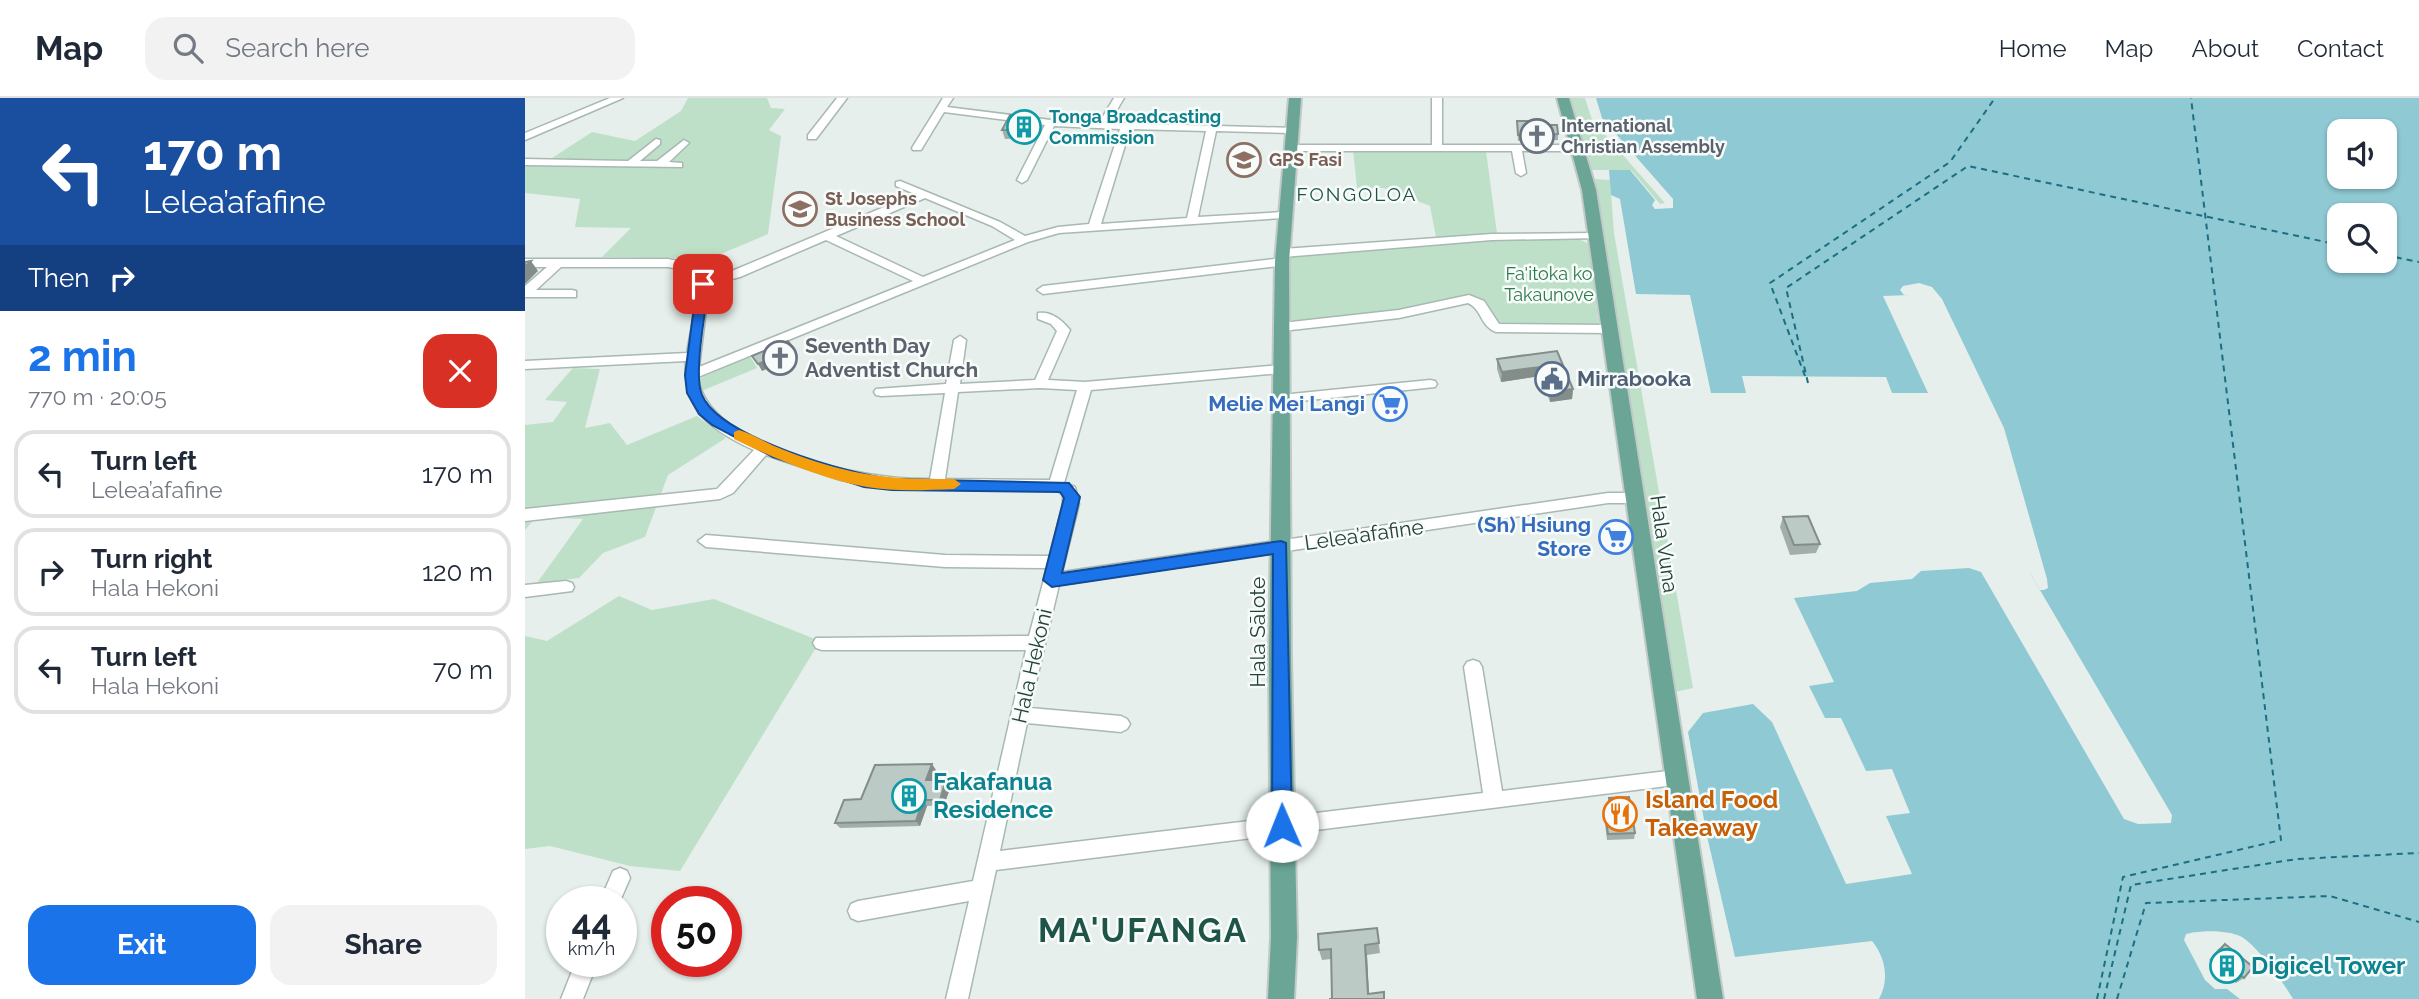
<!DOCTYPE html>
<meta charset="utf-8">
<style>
:root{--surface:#fff;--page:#f2f2f3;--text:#1f2937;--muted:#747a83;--line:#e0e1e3;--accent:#1a73e8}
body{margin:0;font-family:Raleway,sans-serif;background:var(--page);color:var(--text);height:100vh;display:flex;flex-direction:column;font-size:26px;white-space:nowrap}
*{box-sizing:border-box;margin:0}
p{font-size:23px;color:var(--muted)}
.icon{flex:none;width:38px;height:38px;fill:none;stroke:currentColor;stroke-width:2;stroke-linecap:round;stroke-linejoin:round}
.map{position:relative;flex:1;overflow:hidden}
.sheet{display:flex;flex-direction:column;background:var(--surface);width:525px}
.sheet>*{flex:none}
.guide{background:#1a4fa0;color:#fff;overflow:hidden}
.controls{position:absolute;left:1802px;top:21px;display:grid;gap:14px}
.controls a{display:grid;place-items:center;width:70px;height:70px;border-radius:14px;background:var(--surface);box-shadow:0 2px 5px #0004;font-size:35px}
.speed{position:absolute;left:21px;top:788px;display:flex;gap:14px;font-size:35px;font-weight:700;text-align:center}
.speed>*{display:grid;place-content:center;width:91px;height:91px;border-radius:50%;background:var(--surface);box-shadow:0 2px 5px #0004;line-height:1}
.speed small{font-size:18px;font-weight:400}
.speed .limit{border:10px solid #d22;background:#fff;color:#111}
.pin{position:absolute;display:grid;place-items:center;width:60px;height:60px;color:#fff;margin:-30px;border-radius:14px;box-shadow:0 4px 10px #0006}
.me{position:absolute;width:77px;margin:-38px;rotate:359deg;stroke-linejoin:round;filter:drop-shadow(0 0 5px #0008)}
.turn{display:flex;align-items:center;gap:24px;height:147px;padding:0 28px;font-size:32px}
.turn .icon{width:91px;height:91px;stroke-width:2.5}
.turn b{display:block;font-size:49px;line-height:60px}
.then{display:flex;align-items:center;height:66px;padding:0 28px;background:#0003;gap:14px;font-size:26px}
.round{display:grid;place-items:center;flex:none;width:74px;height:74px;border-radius:21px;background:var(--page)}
.headline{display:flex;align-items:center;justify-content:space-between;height:119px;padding:0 28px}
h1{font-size:42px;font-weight:700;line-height:52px;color:var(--accent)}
.action{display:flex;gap:14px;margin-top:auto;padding:14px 28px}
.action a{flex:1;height:80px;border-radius:21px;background:var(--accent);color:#fff;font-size:28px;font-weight:700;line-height:80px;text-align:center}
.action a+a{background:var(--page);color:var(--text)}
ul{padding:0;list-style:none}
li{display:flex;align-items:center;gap:21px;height:88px;margin:0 14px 10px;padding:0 14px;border:4px solid var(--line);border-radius:21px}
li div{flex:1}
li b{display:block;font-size:26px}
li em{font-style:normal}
header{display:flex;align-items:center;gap:42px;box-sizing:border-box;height:98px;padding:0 35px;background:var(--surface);border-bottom:2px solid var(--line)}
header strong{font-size:33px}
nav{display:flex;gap:38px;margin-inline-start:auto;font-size:24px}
.search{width:490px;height:63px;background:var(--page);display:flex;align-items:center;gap:18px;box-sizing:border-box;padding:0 24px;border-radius:21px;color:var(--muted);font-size:26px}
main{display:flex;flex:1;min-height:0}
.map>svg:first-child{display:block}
.green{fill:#bfe0c8}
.water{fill:#8ec9d4;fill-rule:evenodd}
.pier{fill:#e6efeb}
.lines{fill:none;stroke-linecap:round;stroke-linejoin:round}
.ferry{stroke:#1c6f80;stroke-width:2;stroke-dasharray:6 5;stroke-linecap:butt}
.minor-casing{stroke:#a8b8b2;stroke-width:3}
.major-casing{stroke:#c2cac8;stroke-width:4}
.minor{fill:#fff;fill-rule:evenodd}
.major{fill:#6aa596;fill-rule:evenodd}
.wall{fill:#a1aea9}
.shaded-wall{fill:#838d89}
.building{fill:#bbcac4;stroke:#838d89;stroke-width:2}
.route{fill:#1a73e8;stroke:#114b97;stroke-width:2}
.slow{fill:#f59e0b}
.labels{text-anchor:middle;stroke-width:5;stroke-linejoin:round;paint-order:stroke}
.far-culture-label{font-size:18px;font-weight:bold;fill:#0d838f;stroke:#f7fbf9;text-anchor:start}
.far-worship-label{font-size:18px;font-weight:bold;fill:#5b616d;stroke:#f7fbf9;text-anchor:start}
.far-education-label{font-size:18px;font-weight:bold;fill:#785e54;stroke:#f7fbf9;text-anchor:start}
.far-park-label{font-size:18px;fill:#2d7a4b;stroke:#f7fbf9}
.far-neighbourhood-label{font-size:19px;letter-spacing:2px;fill:#1f5548;stroke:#f7fbf9}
.worship-label{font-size:21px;font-weight:bold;fill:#5b616d;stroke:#f7fbf9;text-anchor:start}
.service-label{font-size:21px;font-weight:bold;fill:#4e5e75;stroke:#f7fbf9;text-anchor:start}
.shop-label{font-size:21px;font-weight:bold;fill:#366cbe;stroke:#f7fbf9;text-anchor:end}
.street-label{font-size:21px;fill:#24423a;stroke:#f7fbf9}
.near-culture-label{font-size:24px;font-weight:bold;fill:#0d838f;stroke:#f7fbf9;text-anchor:start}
.near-food-label{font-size:24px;font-weight:bold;fill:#c56008;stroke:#f7fbf9;text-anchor:start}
.near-district-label{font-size:33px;font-weight:bold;letter-spacing:2px;fill:#1f5548;stroke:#f7fbf9}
</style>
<header>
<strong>Map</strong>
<div class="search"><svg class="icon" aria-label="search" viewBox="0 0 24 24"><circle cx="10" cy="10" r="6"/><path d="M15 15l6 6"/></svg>Search here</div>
<nav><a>Home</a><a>Map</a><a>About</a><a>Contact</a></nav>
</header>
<main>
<section class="sheet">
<div class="guide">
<div class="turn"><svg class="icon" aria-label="left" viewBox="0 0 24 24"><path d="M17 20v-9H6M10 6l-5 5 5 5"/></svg><div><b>170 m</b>Lelea’afafine</div></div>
<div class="then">Then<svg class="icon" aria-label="right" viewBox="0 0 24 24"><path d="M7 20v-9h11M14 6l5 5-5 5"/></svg></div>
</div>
<div class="headline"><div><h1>2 min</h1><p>770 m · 20:05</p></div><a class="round" style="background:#d93025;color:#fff"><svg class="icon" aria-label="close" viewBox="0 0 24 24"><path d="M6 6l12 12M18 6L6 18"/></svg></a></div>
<ul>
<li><svg class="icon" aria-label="left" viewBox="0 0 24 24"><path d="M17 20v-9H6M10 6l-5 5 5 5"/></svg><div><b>Turn left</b><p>Lelea’afafine</p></div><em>170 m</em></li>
<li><svg class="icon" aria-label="right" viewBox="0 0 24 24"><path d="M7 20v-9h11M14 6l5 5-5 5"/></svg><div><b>Turn right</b><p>Hala Hekoni</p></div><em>120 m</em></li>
<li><svg class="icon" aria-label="left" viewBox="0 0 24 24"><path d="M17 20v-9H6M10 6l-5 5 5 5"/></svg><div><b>Turn left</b><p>Hala Hekoni</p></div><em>70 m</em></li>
</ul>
<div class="action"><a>Exit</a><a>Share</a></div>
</section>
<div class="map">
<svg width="1894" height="901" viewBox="0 0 1894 901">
<rect width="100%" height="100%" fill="#e6efeb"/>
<g class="green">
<path d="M163,0H242L246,10L260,11L244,32L256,38L243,136L177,164L165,160L77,159L106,130L50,129L55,101L0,95V61L24,62L67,34L110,43L156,13Z"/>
<path d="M1045,0H1060L1067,22L1140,105L1135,106L1106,72H1065Z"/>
<path d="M828,52L961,53L972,135L911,139L905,108L859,90H832Z"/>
<path d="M1070,81L1085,82L1089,135L1168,590L1150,594Z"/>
<path d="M1054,141L1064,146L1074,230L976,229L968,225L952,198L896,210L771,225L766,221L764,160L768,158L965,142Z"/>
<path d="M225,258L232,270L174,294V281Z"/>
<path d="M48,270L75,271L60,330L85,325L102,347L172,318L201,340L143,377L120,439L78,455L54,480L12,485L58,421L11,419L0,432V327L28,324L42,304L20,302Z"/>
<path d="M94,498L127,512L189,501L295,543L155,773L105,768L25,748L0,751V538L22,543Z"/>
</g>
<path class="water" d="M1071,0H1894V901H1768C1759,885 1731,846 1715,838C1702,832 1675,832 1661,836L1659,842L1680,882L1690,891H1702L1715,901H1354C1365,881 1360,859 1347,843L1210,859L1182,738L1163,634L1178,615L1228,606L1247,624L1321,786L1387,776L1361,718L1385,715L1367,671L1341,673L1316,620H1300L1284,588L1309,584L1269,500L1332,493L1345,485L1387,481L1396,473L1444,470L1456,474L1599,721L1613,726L1646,725L1647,717L1505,475L1468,337L1406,204L1395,193L1384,197L1358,198L1403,295H1367L1361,279L1217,278L1221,295H1186L1165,197L1111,196L1095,101L1086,97L1084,72H1105L1130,102L1127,107L1130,111L1148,110V101L1077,20ZM1815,33H1860V79H1815ZM1815,117H1860V163H1815Z"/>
<path class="pier" d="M1394,185L1407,189L1417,201L1479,330L1522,481L1523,490L1519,492H1515L1505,475L1498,472L1493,439L1455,312L1400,201L1394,197H1379L1375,192L1378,188Z"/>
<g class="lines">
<g class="ferry">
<path d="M1860,157L1894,164"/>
<path d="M1280,278L1245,185L1425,64L1470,0"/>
<path d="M1283,285L1261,190L1443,68L1815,147"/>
<path d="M1572,901L1598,779L1756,742L1666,0"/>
<path d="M1579,901L1606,787L1772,761L1894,755"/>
<path d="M1592,901L1621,805L1805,798L1894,824"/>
</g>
<g class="minor-casing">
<g id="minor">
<path d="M85,0H98L0,42V35Z"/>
<path d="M312,0H322L291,41H283V37Z"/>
<path d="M418,0H428L422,9L542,24L574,25L589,0H599L584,25L770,30L771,32L766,35L691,33L673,119L758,114L764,117L758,120L534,135L503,144L173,279C181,352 345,383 405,381L420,295L356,298L351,297L349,294L351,291L421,286L429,242L435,238L441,242L435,286L510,282L532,233L526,226L513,221V215C526,213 537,222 545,232L523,282L560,284L756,267L763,271L756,275L566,292L539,385L550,389L554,406L537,474L1083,395H1110L1118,400L1110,405H1083L534,487L505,610L596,618L602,621L605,626L602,631L596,634L502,625L475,753L958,695L939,569L942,564L948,562L954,564L957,569L977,693L1151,672L1158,674L1160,680L1158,686L471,772L443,901H421L444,803L333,823L326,820L323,813L326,806L333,803L448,783L501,552H297L291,550L288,545L291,540L504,538L522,470L420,469L181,449L173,443L181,437L420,457L525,458L538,406V396L529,392L365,391L316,382L241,357L208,395L195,401L0,423V411L192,391L229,352C188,333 157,313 161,263L0,271V263L162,255L172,199L170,174L143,169H36L11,192H47L51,193V199H0V188L22,169H0V161H143L179,168L183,180L207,173L390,96L371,88V84L375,83L475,124L500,138L533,129L564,126L595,31L529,28L502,82L497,85L492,82L520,27L419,14L396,52H388L387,50ZM605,31L681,33L662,120L576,126ZM400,100L467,128L490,142L398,179L311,138ZM301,142L388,183L174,269L184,187L215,179ZM515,290L552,292L525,382L420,381L433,294Z"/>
<path d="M907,0H917V47H1053L1058,50L1053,53H997L1001,75L996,78L991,75L987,53H765L760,50L765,47H907Z"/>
<path d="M131,41L135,42V46L115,63H132L159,42L164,45L144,64L157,65V69L0,67V61L103,63Z"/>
<path d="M1071,135L1075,136V140L967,142L758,159L752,155L758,151L967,136Z"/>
<path d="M757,160L761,161V167L518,196L512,192L518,188Z"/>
<path d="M944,197L959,203L974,226L1084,227L1090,231L1084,235L971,234C955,228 957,211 943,205L874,220L757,233L751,229L757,225L874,212Z"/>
<path d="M905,282L910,283L912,286L910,289L756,305L749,301L756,297Z"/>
<path d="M41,483L47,485L49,489L47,493L0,499V487Z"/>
<path d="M95,770L102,773L105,780L95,803H75L88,773Z"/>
<path d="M51,863H73L58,901H36Z"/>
</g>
</g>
<g class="major-casing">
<g id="major">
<path d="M764,0H776L764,164L766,560L772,839L769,901H743L746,839L744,560L750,164Z"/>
<path d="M1032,0H1044L1071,92L1198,901H1172L1057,92Z"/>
</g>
</g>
<use href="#minor" class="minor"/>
<use href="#major" class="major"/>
</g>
<g class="wall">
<path d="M992,23L1020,27L1033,36V42L993,43Z"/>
<path d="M512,29L506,40L480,41L477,32Z"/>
<path d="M1032,253L1048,291L1047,301L1025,304L1015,278L976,284L972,271V261Z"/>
<path d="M1258,419L1295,446L1291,455L1265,457L1255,429Z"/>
<path d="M1083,427L1101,438L1100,445H1084L1082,434Z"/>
<path d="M411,672L408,682L426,688L419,707L402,708L395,728L315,730L310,725L336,701Z"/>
<path d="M1084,700L1110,735L1109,741L1082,742L1080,726L1081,721L1086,720L1083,706Z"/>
<path d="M852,830L855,855L842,857L844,896L859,894L860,901H804H807L806,861L797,862L794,852Z"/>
<path d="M1700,846L1719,880L1711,885L1684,862L1693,851Z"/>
</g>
<g class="shaded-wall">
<path d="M509,20L512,29L506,40L503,31Z"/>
<path d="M6,163L13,173L0,186V169Z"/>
<path d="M269,251L273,258L237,273L233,266Z"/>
<path d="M1015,269V278L976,284L977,274Z"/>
<path d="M1048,291L1047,301L1025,304V294Z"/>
<path d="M407,666L411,672L405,688L401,682Z"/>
<path d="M421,682L426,688L419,707L415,702Z"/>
<path d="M398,702L402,708L395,728L391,723Z"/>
<path d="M840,847L842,857L844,901L843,896Z"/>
</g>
<g class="building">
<path d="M485,17L509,20L503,31L477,32Z"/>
<path d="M992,23H1019L1020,27H1032L1033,36L993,37Z"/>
<path d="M6,163L0,169V164Z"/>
<path d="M263,243L269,251L233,266L227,258Z"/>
<path d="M1032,253L1048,291L1025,294L1015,269L977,274L972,261Z"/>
<path d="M1283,418L1295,446L1269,447L1258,419Z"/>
<path d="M1083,427H1099L1101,438H1084Z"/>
<path d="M407,666L401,682H421L415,702H398L391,723L310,725L319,702L336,701L350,667Z"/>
<path d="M1104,699L1110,735L1083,736L1081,721L1088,720L1084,700Z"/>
<path d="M852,830L854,845L840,847L843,896L859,894V901H804H807L806,851L794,852L793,836Z"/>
<path d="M1700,846L1728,869L1719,880L1690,857Z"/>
</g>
<path class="route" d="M178,182L184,186C181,210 168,277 177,297C194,339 323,376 367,381L544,385L555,399L537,475L756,443L761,445L767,728L764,734L757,737L750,734L747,728L748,456L527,489L518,482L539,400L535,394L367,392L339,389L248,359L187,327L174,316L162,295L160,277L172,186Z"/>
<path class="slow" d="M214,332C230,337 244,347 259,352C322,377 362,382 429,381L436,386L429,391C400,392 371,394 342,389C299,382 248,360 209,341V334Z"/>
<defs>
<g id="building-ring" transform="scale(1.75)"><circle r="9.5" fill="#f7fbf9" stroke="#0f9aa8" stroke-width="1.5"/><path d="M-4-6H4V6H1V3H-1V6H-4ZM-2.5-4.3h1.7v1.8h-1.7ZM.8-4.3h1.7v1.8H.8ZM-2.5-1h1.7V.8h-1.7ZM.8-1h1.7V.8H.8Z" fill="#0f9aa8"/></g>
<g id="church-ring" transform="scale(1.75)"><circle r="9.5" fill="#f7fbf9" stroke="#6b7280" stroke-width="1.5"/><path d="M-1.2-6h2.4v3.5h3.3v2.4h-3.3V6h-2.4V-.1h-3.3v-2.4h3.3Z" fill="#6b7280"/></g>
<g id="school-ring" transform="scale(1.75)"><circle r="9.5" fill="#f7fbf9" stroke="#8d6e63" stroke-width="1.5"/><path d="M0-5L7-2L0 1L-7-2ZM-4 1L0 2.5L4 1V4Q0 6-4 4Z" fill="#8d6e63"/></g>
<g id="civic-ring" transform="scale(1.75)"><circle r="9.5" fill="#f7fbf9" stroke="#5c6f8a" stroke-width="1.5"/><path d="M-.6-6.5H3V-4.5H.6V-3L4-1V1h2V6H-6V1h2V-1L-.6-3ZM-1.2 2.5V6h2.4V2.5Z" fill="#5c6f8a"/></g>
<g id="supermarket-ring" transform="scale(1.75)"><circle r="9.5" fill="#f7fbf9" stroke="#3f7fe0" stroke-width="1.5"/><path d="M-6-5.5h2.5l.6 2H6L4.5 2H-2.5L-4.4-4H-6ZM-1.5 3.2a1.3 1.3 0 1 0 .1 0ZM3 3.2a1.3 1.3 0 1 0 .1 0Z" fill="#3f7fe0"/></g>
<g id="restaurant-ring" transform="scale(1.75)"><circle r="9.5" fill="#f7fbf9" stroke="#e8710a" stroke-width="1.5"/><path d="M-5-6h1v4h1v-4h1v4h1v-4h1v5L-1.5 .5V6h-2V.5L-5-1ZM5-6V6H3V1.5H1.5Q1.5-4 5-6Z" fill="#e8710a"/></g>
</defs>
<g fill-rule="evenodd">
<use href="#building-ring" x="499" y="29"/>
<use href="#church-ring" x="1012" y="38"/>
<use href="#school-ring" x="719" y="62"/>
<use href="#school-ring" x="275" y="111"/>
<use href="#church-ring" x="255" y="260"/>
<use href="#civic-ring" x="1027" y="281"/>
<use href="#supermarket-ring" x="865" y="306"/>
<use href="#supermarket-ring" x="1091" y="439"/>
<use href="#building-ring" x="384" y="698"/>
<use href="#restaurant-ring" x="1095" y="716"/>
<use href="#building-ring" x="1702" y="868"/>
</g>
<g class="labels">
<g class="far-culture-label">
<text x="524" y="25">Tonga Broadcasting<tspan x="524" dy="21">Commission</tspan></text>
</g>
<g class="far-worship-label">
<text x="1036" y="34">International<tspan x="1036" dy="21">Christian Assembly</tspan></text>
</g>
<g class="far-education-label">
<text x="744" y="68">GPS Fasi</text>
<text x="300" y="107">St Josephs<tspan x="300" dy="21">Business School</tspan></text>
</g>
<g class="far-park-label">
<text x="1024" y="182">Fa'itoka ko<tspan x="1024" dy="21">Takaunove</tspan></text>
</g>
<g class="far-neighbourhood-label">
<text x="832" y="103">FONGOLOA</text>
</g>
<g class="worship-label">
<text x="280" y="255">Seventh Day<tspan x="280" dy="24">Adventist Church</tspan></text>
</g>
<g class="service-label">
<text x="1052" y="288">Mirrabooka</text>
</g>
<g class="shop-label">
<text x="840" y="313">Melie Mei Langi</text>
<text x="1066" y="434">(Sh) Hsiung<tspan x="1066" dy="24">Store</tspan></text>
</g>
<g class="street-label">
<text transform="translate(839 437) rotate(-8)" y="7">Lelea’afafine</text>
<text transform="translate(1139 446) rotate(82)" y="7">Hala Vuna</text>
<text transform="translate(733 534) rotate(-90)" y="7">Hala Sālote</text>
<text transform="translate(507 568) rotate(-77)" y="7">Hala Hekoni</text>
</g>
<g class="near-culture-label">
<text x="408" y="692">Fakafanua<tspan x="408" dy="28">Residence</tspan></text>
<text x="1726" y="876">Digicel Tower</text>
</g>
<g class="near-food-label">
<text x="1120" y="710">Island Food<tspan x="1120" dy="28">Takeaway</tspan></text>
</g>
<g class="near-district-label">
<text x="618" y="844">MA'UFANGA</text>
</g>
</g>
</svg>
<div class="controls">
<a><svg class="icon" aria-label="sound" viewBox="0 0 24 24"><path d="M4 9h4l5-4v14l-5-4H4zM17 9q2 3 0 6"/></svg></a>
<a><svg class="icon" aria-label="search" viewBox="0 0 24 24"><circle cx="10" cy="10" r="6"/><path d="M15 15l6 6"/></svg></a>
</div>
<div class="speed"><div>44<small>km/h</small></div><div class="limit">50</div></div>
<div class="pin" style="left:178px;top:186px;background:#d93025"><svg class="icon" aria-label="arrive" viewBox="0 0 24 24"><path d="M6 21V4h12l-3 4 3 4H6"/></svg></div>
<svg class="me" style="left:757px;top:728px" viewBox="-20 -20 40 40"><circle r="19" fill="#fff"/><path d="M0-13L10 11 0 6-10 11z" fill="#1a73e8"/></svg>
</div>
</main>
